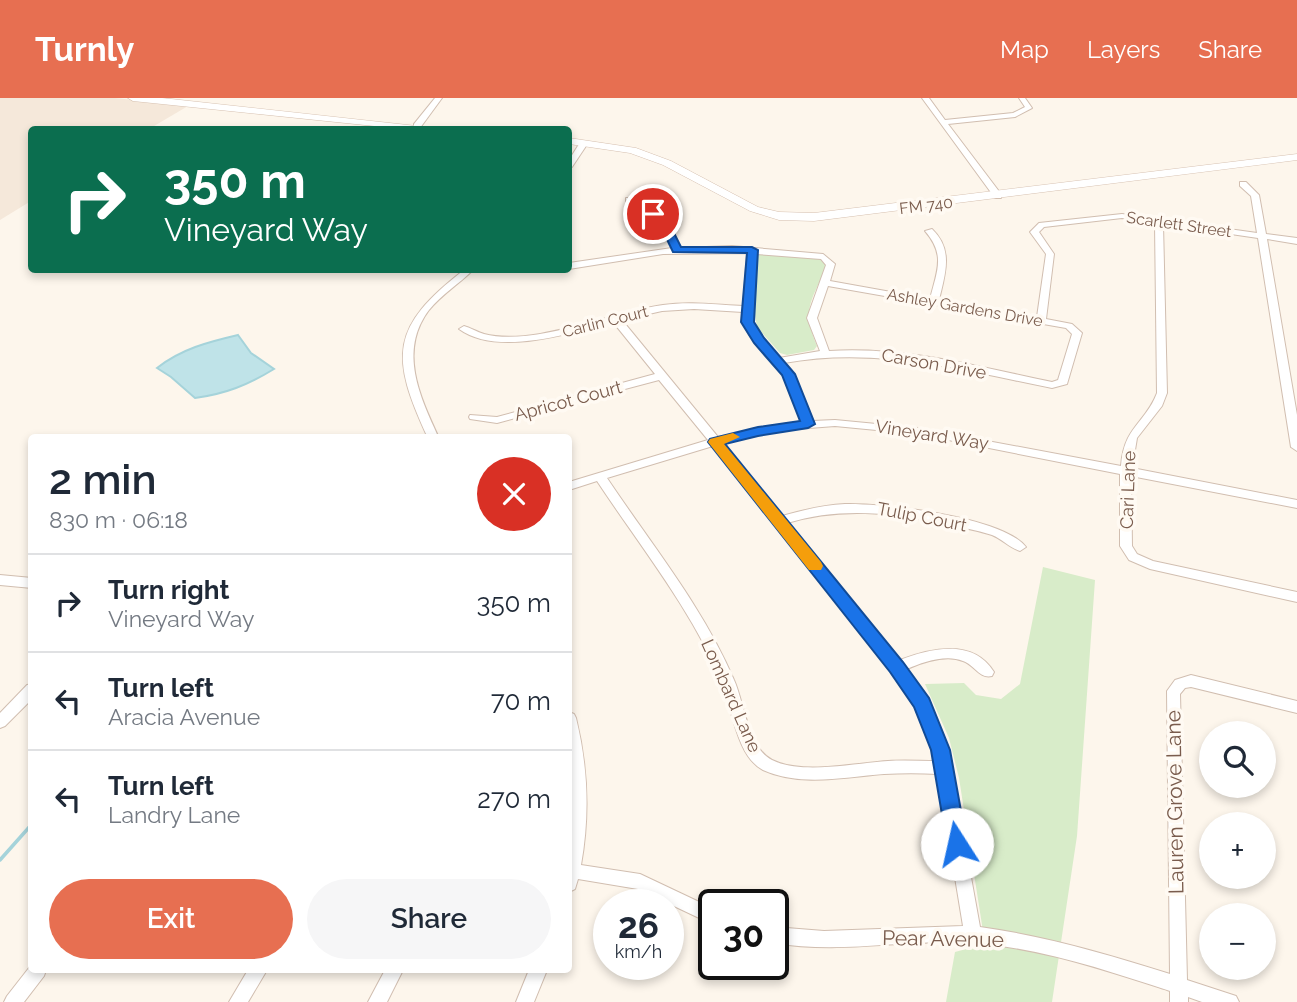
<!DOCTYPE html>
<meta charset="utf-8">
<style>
:root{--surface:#fff;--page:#f6f6f7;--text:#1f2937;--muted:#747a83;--line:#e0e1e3;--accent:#e76f51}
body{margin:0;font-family:Raleway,sans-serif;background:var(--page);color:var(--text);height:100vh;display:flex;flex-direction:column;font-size:26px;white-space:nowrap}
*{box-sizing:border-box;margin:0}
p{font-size:23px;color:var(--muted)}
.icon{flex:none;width:38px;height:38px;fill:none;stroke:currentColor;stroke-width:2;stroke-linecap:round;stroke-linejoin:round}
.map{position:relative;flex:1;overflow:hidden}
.sheet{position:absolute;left:28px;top:336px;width:544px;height:539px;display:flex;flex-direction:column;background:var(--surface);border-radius:7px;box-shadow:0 4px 10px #0003}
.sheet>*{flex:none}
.hud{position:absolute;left:28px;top:28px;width:544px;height:147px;border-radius:7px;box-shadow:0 4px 10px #0003;background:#0b6e4f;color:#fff;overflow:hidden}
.tools{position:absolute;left:1199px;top:623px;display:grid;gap:14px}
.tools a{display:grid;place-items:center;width:77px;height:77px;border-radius:50%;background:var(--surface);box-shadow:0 4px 10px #0003;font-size:35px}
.speed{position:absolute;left:593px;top:791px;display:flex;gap:14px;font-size:35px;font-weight:700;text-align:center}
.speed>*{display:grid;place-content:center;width:91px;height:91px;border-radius:50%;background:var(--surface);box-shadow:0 4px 10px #0003;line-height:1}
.speed small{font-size:18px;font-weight:400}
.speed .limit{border:4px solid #111;border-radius:10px;background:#fff;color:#111}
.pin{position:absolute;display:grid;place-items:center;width:60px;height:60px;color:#fff;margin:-30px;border:4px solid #fff;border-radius:50%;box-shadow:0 2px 7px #0007}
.me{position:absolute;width:77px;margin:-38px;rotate:350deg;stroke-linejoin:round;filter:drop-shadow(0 0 5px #0008)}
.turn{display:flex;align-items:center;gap:24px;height:147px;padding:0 21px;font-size:32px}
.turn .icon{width:91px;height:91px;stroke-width:2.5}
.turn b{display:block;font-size:49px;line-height:60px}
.round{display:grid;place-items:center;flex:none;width:74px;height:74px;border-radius:37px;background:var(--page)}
.headline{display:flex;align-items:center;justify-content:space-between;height:119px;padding:0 21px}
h1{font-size:42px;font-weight:600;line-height:52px}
.action{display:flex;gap:14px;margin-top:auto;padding:14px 21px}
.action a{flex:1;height:80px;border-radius:42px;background:var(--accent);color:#fff;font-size:28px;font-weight:600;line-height:80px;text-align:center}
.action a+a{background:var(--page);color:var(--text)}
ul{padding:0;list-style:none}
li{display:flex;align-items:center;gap:21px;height:98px;padding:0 21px;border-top:2px solid var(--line)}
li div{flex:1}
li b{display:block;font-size:26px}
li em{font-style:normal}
header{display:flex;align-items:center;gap:42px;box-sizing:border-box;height:98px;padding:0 35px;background:var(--accent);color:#fff}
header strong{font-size:33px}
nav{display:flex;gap:38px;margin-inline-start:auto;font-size:24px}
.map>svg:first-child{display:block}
.residential{fill:#f5e8da}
.green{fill:#d8ecc9}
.water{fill:#bfe3e8;stroke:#a5d3da;stroke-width:2}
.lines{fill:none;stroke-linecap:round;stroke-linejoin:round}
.stream{stroke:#a5d3da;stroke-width:3.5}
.minor-casing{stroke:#d1beb0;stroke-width:2}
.secondary-casing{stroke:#d6c0b0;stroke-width:1}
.minor{fill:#fff;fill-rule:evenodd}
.secondary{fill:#fff;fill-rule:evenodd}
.route{fill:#1a73e8;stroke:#114b97;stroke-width:2}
.slow{fill:#f59e0b}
.labels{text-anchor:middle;stroke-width:7;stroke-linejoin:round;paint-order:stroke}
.far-street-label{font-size:16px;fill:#7a5c4d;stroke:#fffaf3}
.street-label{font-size:18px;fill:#7a5c4d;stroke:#fffaf3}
.near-street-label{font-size:21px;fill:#7a5c4d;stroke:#fffaf3}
</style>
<header>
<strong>Turnly</strong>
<nav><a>Map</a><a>Layers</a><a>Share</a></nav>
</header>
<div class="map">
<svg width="1297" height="904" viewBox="0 0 1297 904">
<rect width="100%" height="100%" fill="#fdf6ec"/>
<path class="residential" d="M0,0H115L188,8L149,31L32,32L31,103L0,122Z"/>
<g class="green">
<path d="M757,156L821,160L827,167C812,203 801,210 817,248L814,252L787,257L780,255L757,229L755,217Z"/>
<path d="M1043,469L1095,482L1077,738L1052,904H946L955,854L985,846L959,680L949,640L925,586L964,585L976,597L1001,601L1020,586Z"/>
</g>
<path class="water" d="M238,237L251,255L274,271C248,287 225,296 195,300L171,279L157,270C181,251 208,244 238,237Z"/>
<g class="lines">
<path class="stream" d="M0,762L32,726"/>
<g class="minor-casing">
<g id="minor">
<path d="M435,0H442L420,30H414V26Z"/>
<path d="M922,0H929L945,22L1013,15L1025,9L1019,0H1025L1032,10L1015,19L948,26L1001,96V100H995Z"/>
<path d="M581,43L588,45L572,69H569V62Z"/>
<path d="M1240,84H1246L1259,97L1266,136L1297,140V146L1267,141L1297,317V353L1291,349L1258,140L1163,126L1167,295L1162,308L1137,340L1132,370L1297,402V410L1131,378L1132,448L1137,456L1153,463L1297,494V504L1150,471L1129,462L1120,448V376L918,336L835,328L783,332L722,345L782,418C803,412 824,407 845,406C883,405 1003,419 1026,449L1020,453C1010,450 1002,441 992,437C976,432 960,429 944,426C891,414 839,409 787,425L900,562C931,550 973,540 994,574L992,578C979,581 975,567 963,563C946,556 923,564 907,571L935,617L948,652L980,829C1045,838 1107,856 1170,876L1167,593L1175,582L1191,577L1297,603V615L1191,589L1185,590L1180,596L1187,882L1236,898L1239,904H1202L1188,899V904H1170V893C1099,870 1026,845 951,844C891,844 833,855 774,845V829L824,833L963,828L938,676C920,675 902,675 884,676C846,679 800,689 763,672C736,658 732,608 721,582C691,511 640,448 597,383L569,392V384L708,342L659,282L497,325L470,321L469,319L470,317L497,319L655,276L613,224C572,235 497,259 459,231L464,228C471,230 477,234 484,236C533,249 612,214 663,207C690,203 717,207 743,208L747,155L663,156L569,171V165L672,150L660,126L626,104V100H629L666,123L680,150L732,148L823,156L835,166L830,183L930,201C937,173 946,157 925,133L932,131C954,152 945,176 939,202L1037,219L1046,156L1030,134L1039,125L1122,116L1257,135L1251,98L1240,88ZM1122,120L1155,125L1157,295C1145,326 1124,328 1121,368L918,330L835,322L812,323L793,276L784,265C876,248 962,272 1052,290L1067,286L1082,235L1072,226L1046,221L1054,156L1039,134L1044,129ZM756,156L821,161L826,167L807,220L820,253L779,260L762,240L752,224ZM828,188L1066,230L1072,236L1058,282L1052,284C979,269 905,248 829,253L817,220ZM694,211L743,214C741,241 771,256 783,277C792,291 796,309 802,324L783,326L718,339L622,222L662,213ZM713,348L901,584L923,622L936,663C920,663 904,662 888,663C855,665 802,677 772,662C748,650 744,604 734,582C703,509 651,446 607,380Z"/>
<path d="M464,172H473C459,186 442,196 429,212C398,253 420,299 439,340H428C390,258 390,229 464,172Z"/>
<path d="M0,477L32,480V490L0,487Z"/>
<path d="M32,586V601L5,628L0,630V615L27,587Z"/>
<path d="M569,614L574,616L576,620C588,669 590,717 581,767L640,776L714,811V827L638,791L578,781L575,791L569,794V747L572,703L569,654Z"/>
<path d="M32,866V872H46L44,878L24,904H4L7,898Z"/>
<path d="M248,872H267L248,904H229Z"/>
<path d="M385,872H403L387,904H368Z"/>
<path d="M529,872H547L534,904H516Z"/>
</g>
</g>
<g class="secondary-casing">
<g id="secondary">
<path d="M128,0H162L453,32H413L133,3Z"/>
<path d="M569,40L636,50L671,63L758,109L779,114L814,115L1297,56V62L814,123L779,122L750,113L663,67L630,55L569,46Z"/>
</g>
</g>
<use href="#minor" class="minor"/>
<use href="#secondary" class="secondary"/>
</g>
<path class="route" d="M649,114H657L670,127L681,149H752L758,152L754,224L764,240L795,276L815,326L808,330L758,338L725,346L903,564L929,600L950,652L967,746L964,752L957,755L950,752L947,746L931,652L914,609L890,574L708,344L710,341L758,329L800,323L782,277L754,245L741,224L747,155L673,154L662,131L648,116Z"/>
<path class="slow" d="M733,335L740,339L724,346L821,464L823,468L821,472H809L708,344L710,341Z"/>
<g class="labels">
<g class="far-street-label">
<text transform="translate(926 107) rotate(-7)" y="6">FM 740</text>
<text transform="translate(1179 126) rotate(8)" y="6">Scarlett Street</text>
<text transform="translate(965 209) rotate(10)" y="6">Ashley Gardens Drive</text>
<text transform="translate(605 223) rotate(-14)" y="6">Carlin Court</text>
</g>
<g class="street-label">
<text transform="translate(934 266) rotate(10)" y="6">Carson Drive</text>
<text transform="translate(568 303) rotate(-15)" y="6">Apricot Court</text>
<text transform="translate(932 337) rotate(9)" y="6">Vineyard Way</text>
<text transform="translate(1128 392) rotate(-88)" y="6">Cari Lane</text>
<text transform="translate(922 419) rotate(11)" y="6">Tulip Court</text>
<text transform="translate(731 598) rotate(66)" y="6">Lombard Lane</text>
</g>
<g class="near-street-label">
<text transform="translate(1175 704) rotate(-91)" y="7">Lauren Grove Lane</text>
<text transform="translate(943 841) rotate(1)" y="7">Pear Avenue</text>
</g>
</g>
</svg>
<div class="tools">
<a><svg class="icon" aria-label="search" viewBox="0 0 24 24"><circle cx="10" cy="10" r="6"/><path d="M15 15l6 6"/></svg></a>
<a>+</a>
<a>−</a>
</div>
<div class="speed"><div>26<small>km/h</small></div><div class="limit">30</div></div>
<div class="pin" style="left:653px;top:116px;background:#d93025"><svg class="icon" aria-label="arrive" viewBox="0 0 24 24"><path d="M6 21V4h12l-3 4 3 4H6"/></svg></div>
<svg class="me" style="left:957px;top:746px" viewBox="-20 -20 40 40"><circle r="19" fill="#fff"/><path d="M0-13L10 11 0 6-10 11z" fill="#1a73e8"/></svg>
<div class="hud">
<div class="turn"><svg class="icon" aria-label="right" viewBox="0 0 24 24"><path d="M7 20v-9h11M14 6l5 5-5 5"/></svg><div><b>350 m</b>Vineyard Way</div></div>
</div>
<section class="sheet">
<div class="headline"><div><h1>2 min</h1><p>830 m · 06:18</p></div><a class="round" style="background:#d93025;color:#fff"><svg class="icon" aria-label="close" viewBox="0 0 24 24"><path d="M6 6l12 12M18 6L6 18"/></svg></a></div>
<ul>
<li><svg class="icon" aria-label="right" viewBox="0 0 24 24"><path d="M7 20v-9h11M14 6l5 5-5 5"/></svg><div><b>Turn right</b><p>Vineyard Way</p></div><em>350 m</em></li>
<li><svg class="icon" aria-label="left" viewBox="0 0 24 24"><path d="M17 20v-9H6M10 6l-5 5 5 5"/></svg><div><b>Turn left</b><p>Aracia Avenue</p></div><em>70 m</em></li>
<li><svg class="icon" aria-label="left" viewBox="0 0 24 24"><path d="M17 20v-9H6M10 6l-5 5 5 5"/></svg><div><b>Turn left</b><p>Landry Lane</p></div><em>270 m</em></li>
</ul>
<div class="action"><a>Exit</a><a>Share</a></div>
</section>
</div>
